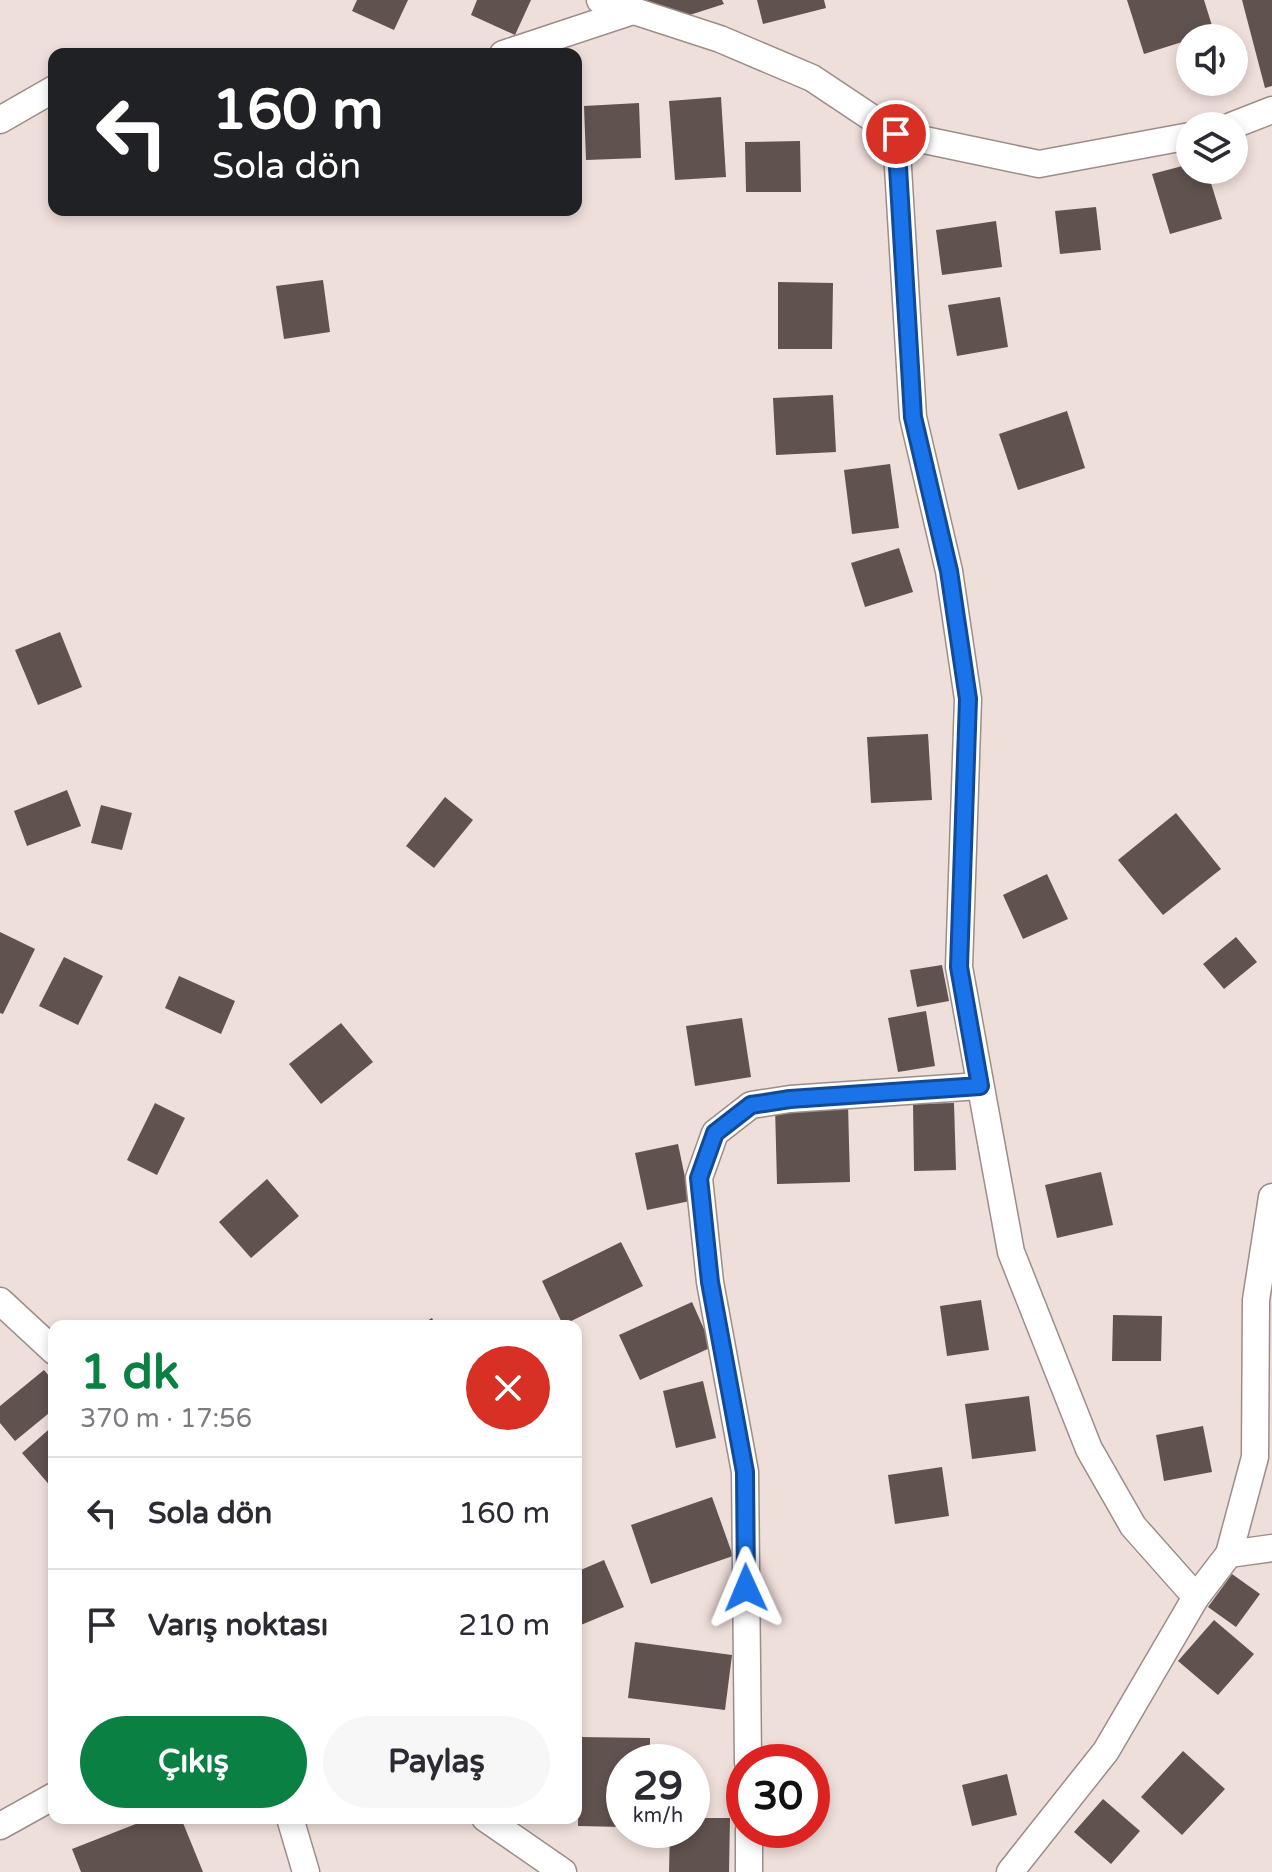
<!DOCTYPE html>
<html lang="tr">
<meta charset="utf-8">
<style>
:root{--surface:#fff;--page:#f7f7f7;--text:#2b2b33;--muted:#7c7c81;--line:#e1e1e2;--accent:#0b8043}
body{margin:0;font-family:"Varela Round",sans-serif;background:var(--page);color:var(--text);height:100vh;display:flex;flex-direction:column;font-size:30px;white-space:nowrap}
*{box-sizing:border-box;margin:0}
p{font-size:26px;color:var(--muted)}
.icon{flex:none;width:44px;height:44px;fill:none;stroke:currentColor;stroke-width:2;stroke-linecap:round;stroke-linejoin:round}
.map{position:relative;flex:1;overflow:hidden}
.side{position:absolute;left:48px;top:1320px;width:534px;height:504px;display:flex;flex-direction:column;background:var(--surface);border-radius:16px;box-shadow:0 4px 12px #0003}
.side>*{flex:none}
.guide{position:absolute;left:48px;top:48px;width:534px;height:168px;border-radius:16px;box-shadow:0 4px 12px #0003;background:#202124;color:#fff;overflow:hidden}
.tools{position:absolute;left:1176px;top:24px;display:grid;gap:16px}
.tools a{display:grid;place-items:center;width:72px;height:72px;border-radius:50%;background:var(--surface);box-shadow:0 4px 12px #0003;font-size:40px}
.speed{position:absolute;left:606px;top:1744px;display:flex;gap:16px;font-size:40px;font-weight:700;text-align:center}
.speed>*{display:grid;place-content:center;width:104px;height:104px;border-radius:50%;background:var(--surface);box-shadow:0 4px 12px #0003;line-height:1}
.speed small{font-size:20px;font-weight:400}
.speed .limit{border:12px solid #d22;background:#fff;color:#111}
.pin{position:absolute;display:grid;place-items:center;width:68px;height:68px;color:#fff;margin:-34px;border:4px solid #fff;border-radius:50%;box-shadow:0 2px 8px #0007}
.me{position:absolute;width:88px;margin:-44px;rotate:359deg;stroke-linejoin:round;filter:drop-shadow(0 0 6px #0008)}
.turn{display:flex;align-items:center;gap:28px;height:168px;padding:0 32px;font-size:36px}
.turn .icon{width:104px;height:104px;stroke-width:2.5}
.turn b{display:block;font-size:56px;line-height:68px}
.round{display:grid;place-items:center;flex:none;width:84px;height:84px;border-radius:42px;background:var(--page)}
.headline{display:flex;align-items:center;justify-content:space-between;height:136px;padding:0 32px}
h1{font-size:48px;font-weight:800;line-height:60px;color:var(--accent)}
.button{display:flex;gap:16px;margin-top:auto;padding:16px 32px}
.button a{flex:1;height:92px;border-radius:48px;background:var(--accent);color:#fff;font-size:32px;font-weight:800;line-height:92px;text-align:center}
.button a+a{background:var(--page);color:var(--text)}
ul{padding:0;list-style:none}
li{display:flex;align-items:center;gap:24px;height:112px;padding:0 32px;border-top:2px solid var(--line)}
li div{flex:1}
li b{display:block;font-size:30px}
li em{font-style:normal}
.map>svg:first-child{display:block}
.building{fill:#60524f}
.lines{fill:none;stroke-linecap:round;stroke-linejoin:round}
.street-casing{stroke:#9c8d89;stroke-width:29}
.street{stroke:#fff;stroke-width:26}
.route-casing{stroke:#114b97;stroke-width:20}
.route{stroke:#1a73e8;stroke-width:14}
</style>
<div class="map">
<svg width="1272" height="1872" viewBox="0 0 1272 1872">
<rect width="100%" height="100%" fill="#efdfdb"/>
<g class="building">
<path d="M357,0H408L394,30L352,11Z"/>
<path d="M477,0H531L515,35L471,15Z"/>
<path d="M640,0H722L724,4L649,28Z"/>
<path d="M757,0H824L826,8L763,24Z"/>
<path d="M1127,0H1204L1214,32L1144,54Z"/>
<path d="M1242,0H1272V86L1265,88Z"/>
<path d="M721,97L726,177L675,180L669,101Z"/>
<path d="M639,103L641,158L586,160L584,106Z"/>
<path d="M800,141L801,192H746L745,142Z"/>
<path d="M1190,164V170H1207L1222,219L1170,234L1152,174Z"/>
<path d="M1096,207L1101,250L1060,254L1055,211Z"/>
<path d="M996,221L1002,267L942,275L936,230Z"/>
<path d="M323,280L330,332L284,339L276,286Z"/>
<path d="M778,282L833,283L832,349H778Z"/>
<path d="M1000,297L1008,347L957,356L948,305Z"/>
<path d="M833,395L836,452L776,455L773,398Z"/>
<path d="M1067,411L1085,468L1018,490L999,434Z"/>
<path d="M890,464L899,528L852,534L844,470Z"/>
<path d="M899,548L913,592L865,607L851,563Z"/>
<path d="M60,632L82,687L38,705L15,650Z"/>
<path d="M928,734L932,800L871,803L867,737Z"/>
<path d="M67,790L81,826L27,846L14,811Z"/>
<path d="M445,797L473,820L434,868L406,846Z"/>
<path d="M101,805L132,813L122,850L91,843Z"/>
<path d="M1176,813L1221,869L1163,915L1118,860Z"/>
<path d="M1047,874L1068,919L1023,939L1003,895Z"/>
<path d="M0,932L35,949L3,1014L0,1013Z"/>
<path d="M1236,937L1257,962L1224,989L1203,964Z"/>
<path d="M64,957L103,976L78,1025L39,1006Z"/>
<path d="M942,965L949,1001L917,1007L910,970Z"/>
<path d="M179,976L235,1001L221,1034L165,1008Z"/>
<path d="M926,1011L935,1066L898,1072L888,1018Z"/>
<path d="M742,1018L751,1077L695,1086L686,1026Z"/>
<path d="M341,1023L373,1062L321,1104L289,1064Z"/>
<path d="M155,1103L185,1118L157,1175L127,1160Z"/>
<path d="M954,1103L956,1170L914,1171L913,1104Z"/>
<path d="M848,1104L850,1182L777,1184L775,1106Z"/>
<path d="M678,1144L690,1201L647,1210L635,1153Z"/>
<path d="M1101,1172L1113,1225L1057,1238L1045,1185Z"/>
<path d="M267,1179L299,1216L251,1258L219,1222Z"/>
<path d="M621,1242L643,1286L563,1325L542,1281Z"/>
<path d="M981,1300L989,1350L947,1356L940,1306Z"/>
<path d="M692,1302L712,1347L640,1380L619,1335Z"/>
<path d="M1113,1315L1162,1316L1161,1361H1112Z"/>
<path d="M432,1318L436,1326H418Z"/>
<path d="M44,1370L54,1382V1409L15,1441L0,1423V1406Z"/>
<path d="M703,1381L716,1438L676,1448L663,1391Z"/>
<path d="M1029,1396L1036,1451L972,1459L965,1404Z"/>
<path d="M54,1425V1486L52,1488L22,1453Z"/>
<path d="M1203,1426L1212,1472L1164,1481L1156,1435Z"/>
<path d="M942,1467L949,1516L895,1524L888,1475Z"/>
<path d="M712,1497L733,1556L651,1584L631,1525Z"/>
<path d="M604,1560L624,1607L576,1627V1572Z"/>
<path d="M1232,1574L1260,1594L1236,1627L1208,1607Z"/>
<path d="M1214,1620L1254,1654L1218,1695L1178,1661Z"/>
<path d="M635,1642L732,1655L725,1710L628,1698Z"/>
<path d="M579,1737L650,1738V1762H624V1827L578,1826Z"/>
<path d="M1183,1751L1225,1789L1182,1835L1141,1797Z"/>
<path d="M1007,1774L1017,1815L972,1826L962,1785Z"/>
<path d="M1103,1799L1140,1831L1111,1864L1074,1832Z"/>
<path d="M151,1818H181L203,1872H81L72,1849Z"/>
<path d="M692,1818H730L729,1872H669L670,1830H692Z"/>
</g>
<g class="lines">
<g class="street-casing">
<g id="street">
<path d="M600,0L720,39L812,78L896,134L1039,164L1190,136"/>
<path d="M503,54L633,11"/>
<path d="M0,120L54,89"/>
<path d="M1231,126L1272,110"/>
<path d="M896,134L913,417L949,571L968,699L959,967L1011,1252L1089,1449L1133,1526L1196,1597"/>
<path d="M0,1301L54,1351"/>
<path d="M1229,1554L1255,1457L1256,1300L1272,1197"/>
<path d="M748,1762L745,1472L710,1282L699,1178L715,1133L751,1105L790,1099L980,1086"/>
<path d="M290,1818L306,1872"/>
<path d="M485,1818L563,1872"/>
<path d="M0,1826L54,1796"/>
<path d="M749,1830V1872"/>
<path d="M1010,1872L1106,1751L1196,1597L1229,1554L1272,1548"/>
</g>
</g>
<use href="#street" class="street"/>
</g>
<g class="lines">
<g class="route-casing">
<path id="route" d="M746,1588L745,1472L710,1282L699,1178L715,1133L751,1105L790,1099L980,1086L959,967L968,699L949,571L913,417L896,134"/>
</g>
<use href="#route" class="route"/>
</g>
</svg>
<div class="tools">
<a><svg class="icon" aria-label="sound" viewBox="0 0 24 24"><path d="M4 9h4l5-4v14l-5-4H4zM17 9q2 3 0 6"/></svg></a>
<a><svg class="icon" aria-label="layers" viewBox="0 0 24 24"><path d="M12 4l9 5-9 5-9-5zM3 14l9 5 9-5"/></svg></a>
</div>
<div class="speed"><div>29<small>km/h</small></div><div class="limit">30</div></div>
<div class="pin" style="left:896px;top:134px;background:#d93025"><svg class="icon" aria-label="arrive" viewBox="0 0 24 24"><path d="M6 21V4h12l-3 4 3 4H6"/></svg></div>
<svg class="me" style="left:746px;top:1588px" viewBox="-20 -20 40 40"><path d="M0-17L14 15 0 8-14 15z" fill="#1a73e8" stroke="#fff" stroke-width="4"/></svg>
<div class="guide">
<div class="turn"><svg class="icon" aria-label="left" viewBox="0 0 24 24"><path d="M17 20v-9H6M10 6l-5 5 5 5"/></svg><div><b>160 m</b>Sola dön</div></div>
</div>
<section class="side">
<div class="headline"><div><h1>1 dk</h1><p>370 m · 17:56</p></div><a class="round" style="background:#d93025;color:#fff"><svg class="icon" aria-label="close" viewBox="0 0 24 24"><path d="M6 6l12 12M18 6L6 18"/></svg></a></div>
<ul>
<li><svg class="icon" aria-label="left" viewBox="0 0 24 24"><path d="M17 20v-9H6M10 6l-5 5 5 5"/></svg><div><b>Sola dön</b></div><em>160 m</em></li>
<li><svg class="icon" aria-label="arrive" viewBox="0 0 24 24"><path d="M6 21V4h12l-3 4 3 4H6"/></svg><div><b>Varış noktası</b></div><em>210 m</em></li>
</ul>
<div class="button"><a>Çıkış</a><a>Paylaş</a></div>
</section>
</div>
